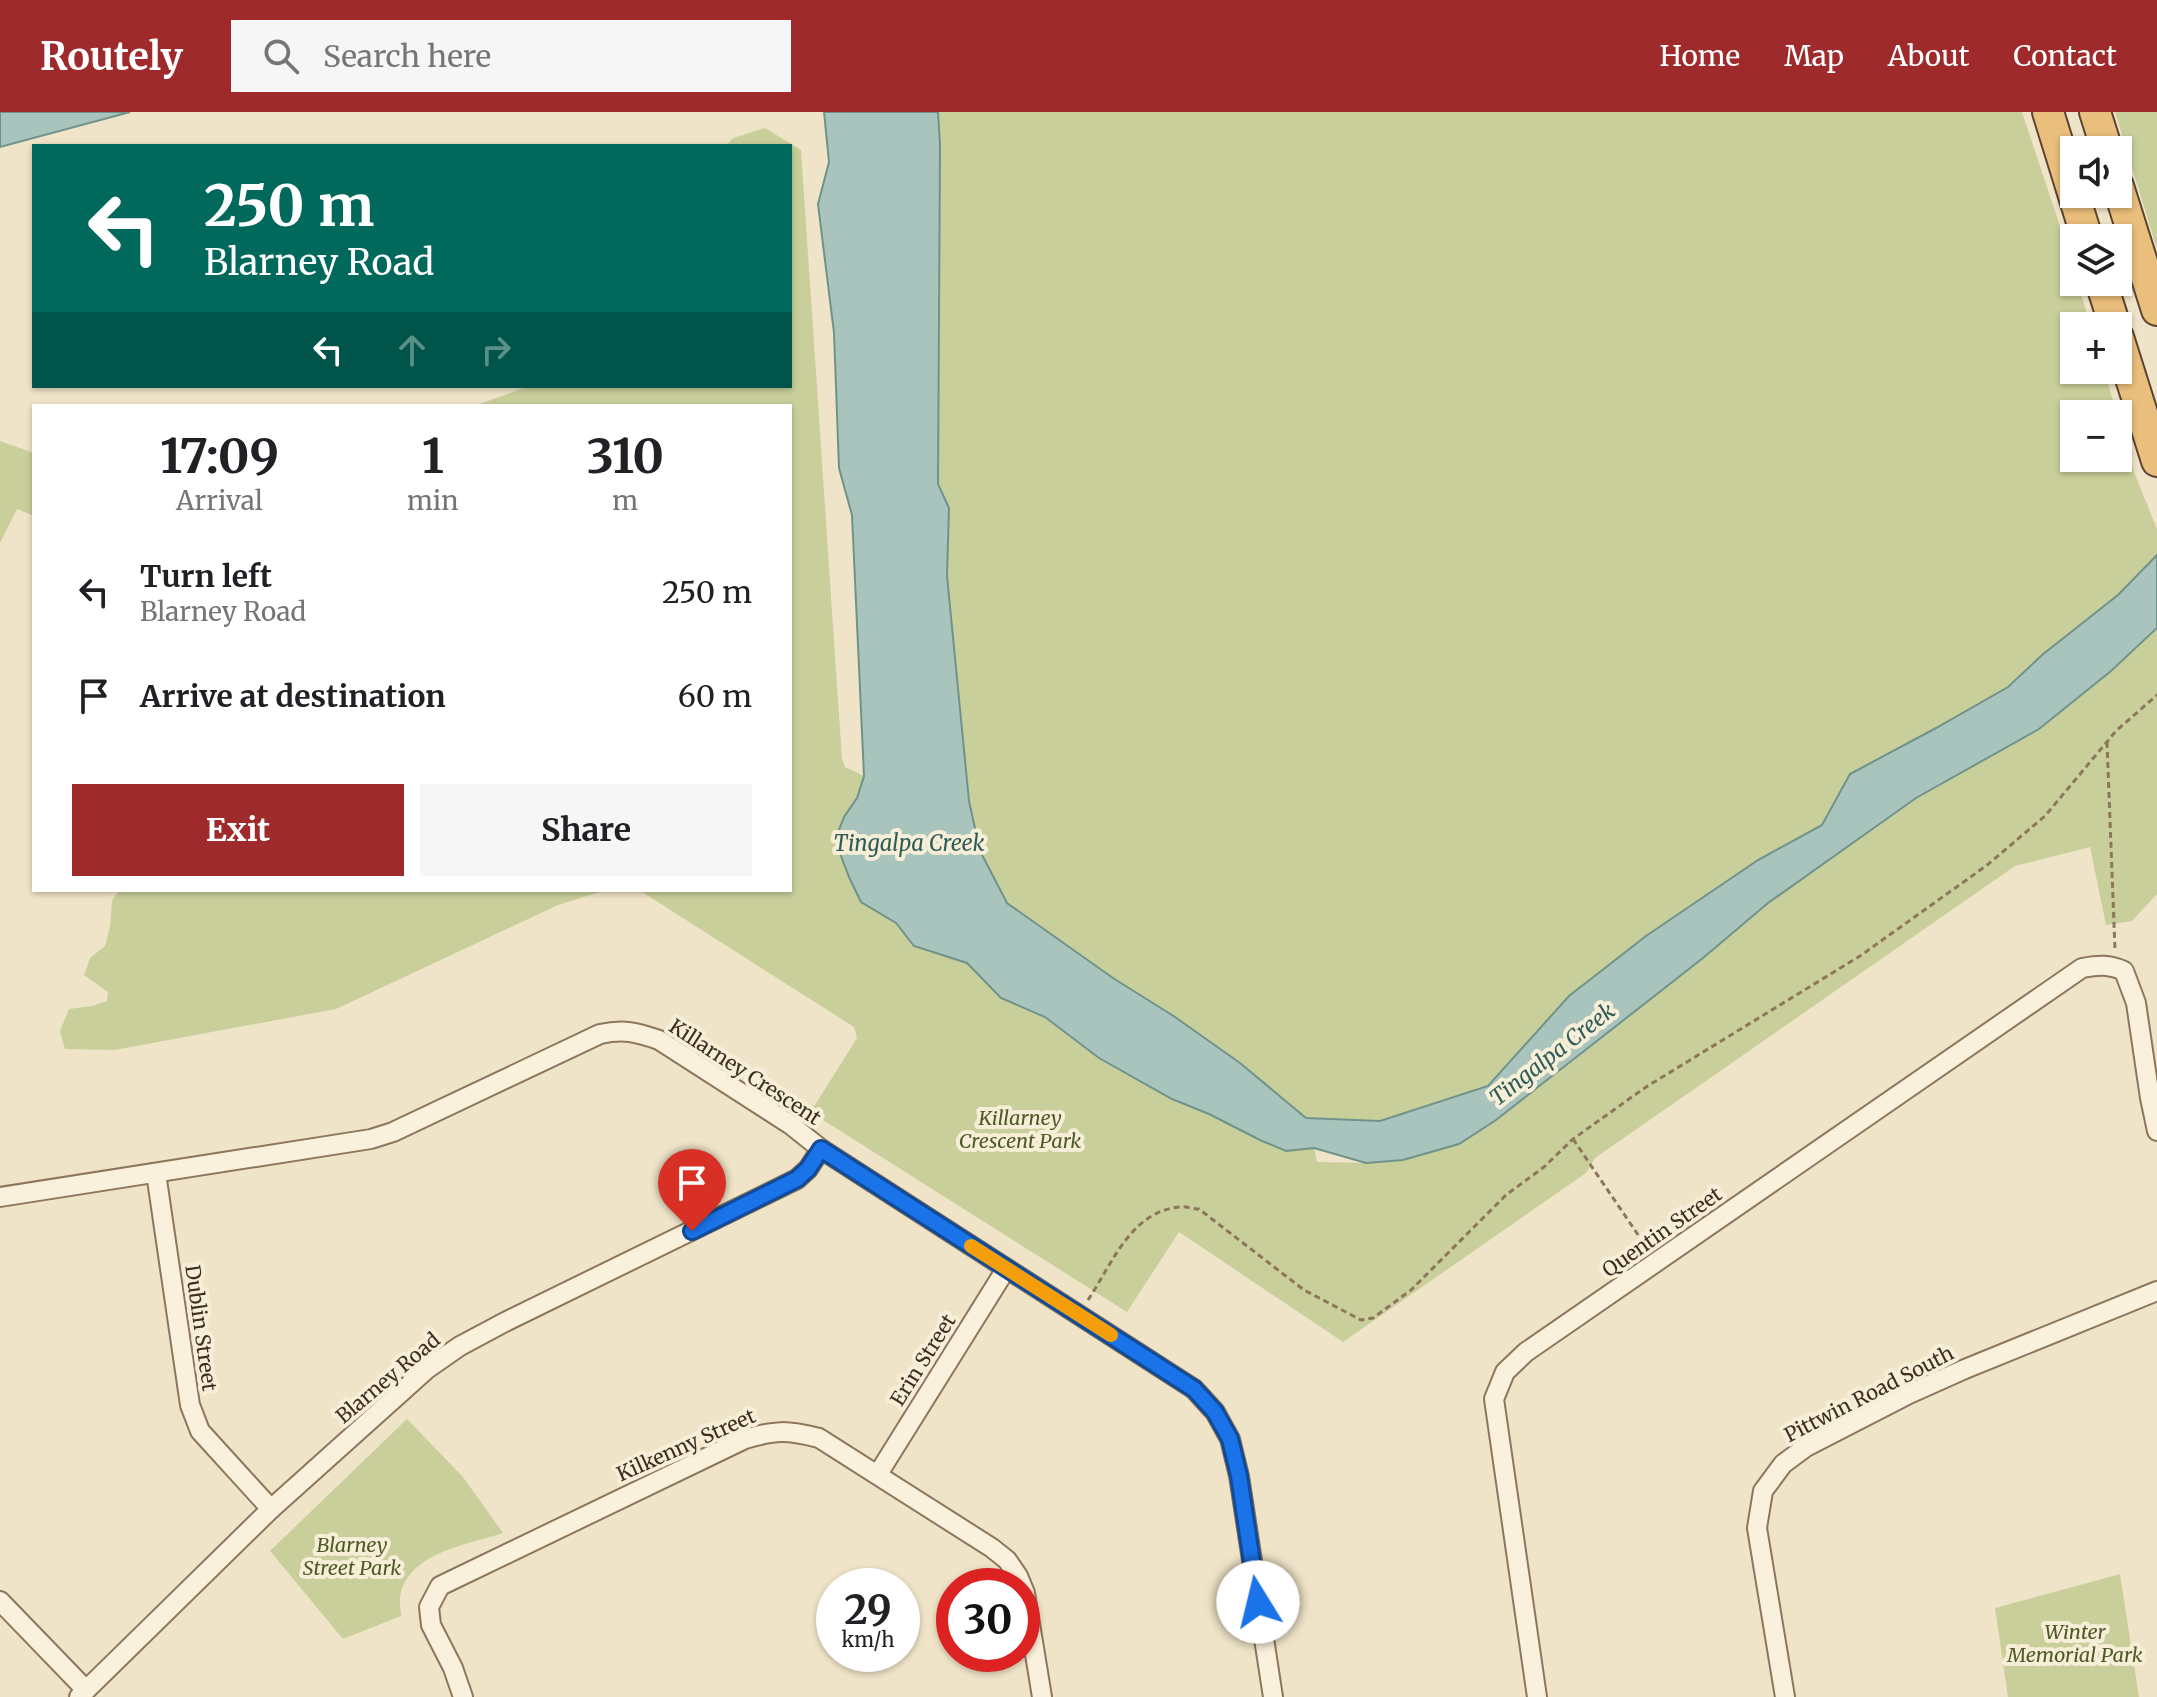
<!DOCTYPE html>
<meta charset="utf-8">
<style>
:root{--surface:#fff;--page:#f6f6f6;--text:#202124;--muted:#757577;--accent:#9e2a2b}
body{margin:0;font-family:Merriweather,serif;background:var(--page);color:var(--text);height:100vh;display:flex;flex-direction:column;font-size:30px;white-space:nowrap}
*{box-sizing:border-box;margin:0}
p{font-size:26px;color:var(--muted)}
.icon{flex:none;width:44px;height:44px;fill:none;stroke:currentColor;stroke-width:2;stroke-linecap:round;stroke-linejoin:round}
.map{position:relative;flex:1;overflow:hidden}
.details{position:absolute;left:32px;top:292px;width:760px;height:488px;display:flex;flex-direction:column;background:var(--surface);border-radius:0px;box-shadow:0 2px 6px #0004}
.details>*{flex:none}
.banner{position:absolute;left:32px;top:32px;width:760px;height:244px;border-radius:0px;box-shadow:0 2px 6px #0004;background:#00695c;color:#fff;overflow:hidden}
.controls{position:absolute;left:2060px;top:24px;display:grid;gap:16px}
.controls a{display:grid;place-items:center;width:72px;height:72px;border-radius:0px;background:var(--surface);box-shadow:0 2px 6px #0004;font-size:40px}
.speed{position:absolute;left:816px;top:1456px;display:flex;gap:16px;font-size:40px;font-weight:700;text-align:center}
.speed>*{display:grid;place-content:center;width:104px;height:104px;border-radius:50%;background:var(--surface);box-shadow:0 2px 6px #0004;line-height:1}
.speed small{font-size:20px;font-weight:400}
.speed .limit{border:12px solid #d22;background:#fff;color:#111}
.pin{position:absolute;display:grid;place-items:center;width:68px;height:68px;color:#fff;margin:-82px -34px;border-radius:50% 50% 50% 0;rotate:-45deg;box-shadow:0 0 8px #0007}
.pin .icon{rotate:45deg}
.me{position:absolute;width:88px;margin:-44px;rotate:351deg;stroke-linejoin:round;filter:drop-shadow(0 0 6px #0008)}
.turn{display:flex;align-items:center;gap:28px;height:168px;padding:0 40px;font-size:36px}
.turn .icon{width:104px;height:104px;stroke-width:2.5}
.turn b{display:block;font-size:56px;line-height:68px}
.lanes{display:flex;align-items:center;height:76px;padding:0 40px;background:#0003;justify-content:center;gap:40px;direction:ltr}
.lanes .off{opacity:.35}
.eta{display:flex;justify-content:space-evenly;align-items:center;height:136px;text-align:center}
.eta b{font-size:48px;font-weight:700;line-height:56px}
.button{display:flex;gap:16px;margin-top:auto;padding:16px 40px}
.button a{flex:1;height:92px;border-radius:0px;background:var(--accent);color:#fff;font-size:32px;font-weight:700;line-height:92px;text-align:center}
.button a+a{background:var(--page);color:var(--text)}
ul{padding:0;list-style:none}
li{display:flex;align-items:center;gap:24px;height:104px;padding:0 40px}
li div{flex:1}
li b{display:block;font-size:30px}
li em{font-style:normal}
header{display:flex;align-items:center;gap:48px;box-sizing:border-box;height:112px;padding:0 40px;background:var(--accent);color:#fff}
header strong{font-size:38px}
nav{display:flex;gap:44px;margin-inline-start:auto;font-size:28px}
.search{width:560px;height:72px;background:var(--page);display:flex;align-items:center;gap:20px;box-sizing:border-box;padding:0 28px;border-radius:0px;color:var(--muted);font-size:30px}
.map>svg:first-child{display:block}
.green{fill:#c9cf9b}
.water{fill:#a9c4bc;stroke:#6f938a;stroke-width:2}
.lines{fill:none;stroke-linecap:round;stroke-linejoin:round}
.minor-casing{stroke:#8d765c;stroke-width:22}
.trunk-casing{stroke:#5b4430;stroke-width:34}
.path{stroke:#8d765c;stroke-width:3;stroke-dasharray:6 4;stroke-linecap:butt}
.minor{stroke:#faf1dc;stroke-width:18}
.trunk{stroke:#eabe7c;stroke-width:30}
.route-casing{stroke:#114b97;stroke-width:20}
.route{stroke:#1a73e8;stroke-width:14}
.slow{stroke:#f59e0b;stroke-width:14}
.labels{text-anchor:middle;stroke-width:8;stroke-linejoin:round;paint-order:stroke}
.street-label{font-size:20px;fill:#3d2e20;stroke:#f7eed8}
.park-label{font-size:20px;font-style:italic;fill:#4d5a26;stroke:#f7eed8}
.water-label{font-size:22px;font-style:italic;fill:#2f5d5a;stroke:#f7eed8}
</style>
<header>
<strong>Routely</strong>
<div class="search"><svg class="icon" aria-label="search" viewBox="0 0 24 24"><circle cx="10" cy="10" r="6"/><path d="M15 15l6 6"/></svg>Search here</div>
<nav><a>Home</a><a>Map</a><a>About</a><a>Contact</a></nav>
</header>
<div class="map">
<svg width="2157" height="1585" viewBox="0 0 2157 1585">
<rect width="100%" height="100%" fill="#f0e4c8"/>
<g class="green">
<path d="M938,0H2022L2068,138L2074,159V170H2077L2091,214H2074V258H2104L2117,302H2074V346H2118V306L2134,360L2157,417V443L2118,483L2042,543L2008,575L1936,616L1850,662L1822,713L1758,748L1646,824L1569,884L1488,974L1380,1009L1306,1006L1240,951L1175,905L1113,866L1007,791L980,739L969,689L947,464L949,396L938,372L940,33Z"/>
<path d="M2115,0H2157V137Z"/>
<path d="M765,16L801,38L842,647L845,655L864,664L857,686L844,705L836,728L849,765L861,790L896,811L914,834L967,851L1001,886L1045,905L1099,946L1172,987L1209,1002L1285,1039L1314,1036L1317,1050L1366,1051L1403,1048L1460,1032L1496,1008L1559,960L1703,846L1768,791L1835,743L1916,686L2039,617L2111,559L2157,516V782L2132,809L2106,813L2090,735L2015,754L1595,1046L1586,1061L1343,1230L1179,1120L1127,1200L804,996L815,993L857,926L854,915L639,778H790V294H474L529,274H790V34H726L733,26Z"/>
<path d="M0,329L34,341V404L17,397L0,431Z"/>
<path d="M120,778H606L558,793L336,897L115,938L65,937L60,919L69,897L92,894L107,889L108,880L84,863L90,846L105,834L110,814L112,788Z"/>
<path d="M407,1307L463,1365L503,1421C467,1433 408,1440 400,1485C399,1491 401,1498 401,1504L343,1527L270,1439Z"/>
<path d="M2120,1462L2139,1585H2008L1995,1496Z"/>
</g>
<g class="water">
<path d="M0,0H130L0,35Z"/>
<path d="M824,0H938L940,33L938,372L949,396L947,464L969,689L980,739L1007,791L1113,866L1175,905L1240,951L1306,1006L1380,1009L1488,974L1569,884L1646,824L1758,748L1822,713L1850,662L1936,616L2008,575L2042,543L2118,483L2157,443V516L2111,559L2039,617L1916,686L1768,791L1703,846L1496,1008L1459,1032L1403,1048L1366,1051L1314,1036L1286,1039L1260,1028L1209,1002L1172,987L1099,946L1045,905L1001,886L967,851L914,834L896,811L861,790L849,765L835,728L844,705L857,686L864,664L852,403L839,356L834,221L818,92L829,50Z"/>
</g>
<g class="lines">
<g class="minor-casing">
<g id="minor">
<path d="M156,1061L190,1293L200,1319L271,1397"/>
<path d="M0,1085L371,1027L393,1020L600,922C624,917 636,920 659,928L791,1013L821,1037L1194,1277L1215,1300L1230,1327L1239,1364L1273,1585"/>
<path d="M878,1362L1006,1157"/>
<path d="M0,1489L86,1578"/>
<path d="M79,1585L271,1397L427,1257L460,1234L507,1209L797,1067L808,1057L821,1037"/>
<path d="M463,1585L453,1556L431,1513L429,1495L440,1474L745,1327C776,1318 787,1318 819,1326L992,1436L1007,1448L1018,1464L1025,1481L1042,1585"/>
<path d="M1537,1585L1494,1287L1505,1260L1526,1240L2082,856C2098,853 2109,852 2124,859L2136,891L2150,986L2157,1019"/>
<path d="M1785,1585L1757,1416L1763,1379L1783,1352L1806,1335L1909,1282L1965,1257L2157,1179"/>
</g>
</g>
<g class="trunk-casing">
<g id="trunk">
<path d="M2048,0L2087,126"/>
<path d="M2095,0L2107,38"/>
<path d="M2118,74L2157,198"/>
<path d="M2101,170L2115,214"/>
<path d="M2118,225L2157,349"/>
</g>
</g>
<g class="path">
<path d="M2107,630L2115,838"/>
<path d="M1573,1027L1647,1136"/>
<path d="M1088,1188C1112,1152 1131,1099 1180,1095C1185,1094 1193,1097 1199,1097L1304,1178L1361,1208L1373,1206L1411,1178L1506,1083L1544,1055L1573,1027L1646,975L1860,844L1986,754L2045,704L2116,619L2157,583"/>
</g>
<use href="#minor" class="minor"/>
<use href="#trunk" class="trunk"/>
</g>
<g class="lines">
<g class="route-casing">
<path id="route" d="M692,1119L797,1067L808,1057L821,1037L1194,1277L1215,1300L1230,1327L1239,1364L1258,1490"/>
</g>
<use href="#route" class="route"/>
<path class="slow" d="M971,1134L1111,1223"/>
</g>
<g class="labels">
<g class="street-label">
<text transform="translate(745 960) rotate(33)" y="7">Killarney Crescent</text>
<text transform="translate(1662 1120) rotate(-35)" y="7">Quentin Street</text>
<text transform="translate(201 1216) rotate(82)" y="7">Dublin Street</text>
<text transform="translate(923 1248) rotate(-58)" y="7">Erin Street</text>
<text transform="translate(388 1266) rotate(-40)" y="7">Blarney Road</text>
<text transform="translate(1869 1282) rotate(-27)" y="7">Pittwin Road South</text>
<text transform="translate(686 1333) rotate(-24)" y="7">Kilkenny Street</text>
</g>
<g class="park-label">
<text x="1020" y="1013">Killarney<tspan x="1020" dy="23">Crescent Park</tspan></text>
<text x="352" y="1440">Blarney<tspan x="352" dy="23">Street Park</tspan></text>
<text x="2075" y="1527">Winter<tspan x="2075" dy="23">Memorial Park</tspan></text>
</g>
<g class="water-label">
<text x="909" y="739">Tingalpa Creek</text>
<text transform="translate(1552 942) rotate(-38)" y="8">Tingalpa Creek</text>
</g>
</g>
</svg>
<div class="controls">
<a><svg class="icon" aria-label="sound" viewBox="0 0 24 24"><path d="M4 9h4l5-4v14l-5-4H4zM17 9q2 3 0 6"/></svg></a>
<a><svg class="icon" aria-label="layers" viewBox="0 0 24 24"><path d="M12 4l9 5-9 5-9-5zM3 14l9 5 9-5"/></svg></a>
<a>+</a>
<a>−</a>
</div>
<div class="speed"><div>29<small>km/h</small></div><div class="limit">30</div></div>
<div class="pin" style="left:692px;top:1119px;background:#d93025"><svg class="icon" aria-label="arrive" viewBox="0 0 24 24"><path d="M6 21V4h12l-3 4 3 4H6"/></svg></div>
<svg class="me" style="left:1258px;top:1490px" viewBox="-20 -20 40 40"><circle r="19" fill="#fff"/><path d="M0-13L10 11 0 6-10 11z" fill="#1a73e8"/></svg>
<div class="banner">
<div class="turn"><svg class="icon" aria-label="left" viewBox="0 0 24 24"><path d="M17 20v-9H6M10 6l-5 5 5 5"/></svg><div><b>250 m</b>Blarney Road</div></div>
<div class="lanes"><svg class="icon" aria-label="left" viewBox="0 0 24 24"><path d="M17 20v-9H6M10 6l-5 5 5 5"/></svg><svg class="icon off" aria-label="ahead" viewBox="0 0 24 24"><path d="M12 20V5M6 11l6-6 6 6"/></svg><svg class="icon off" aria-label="right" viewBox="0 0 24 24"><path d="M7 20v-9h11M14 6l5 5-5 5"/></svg></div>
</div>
<section class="details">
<div class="eta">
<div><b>17:09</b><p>Arrival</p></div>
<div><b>1</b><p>min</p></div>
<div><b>310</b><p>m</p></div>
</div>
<ul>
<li><svg class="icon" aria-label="left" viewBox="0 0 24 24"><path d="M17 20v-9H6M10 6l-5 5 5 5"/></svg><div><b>Turn left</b><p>Blarney Road</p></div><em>250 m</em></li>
<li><svg class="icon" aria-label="arrive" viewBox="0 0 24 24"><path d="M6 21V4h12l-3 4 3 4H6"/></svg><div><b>Arrive at destination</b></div><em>60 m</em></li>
</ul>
<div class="button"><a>Exit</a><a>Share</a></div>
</section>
</div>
